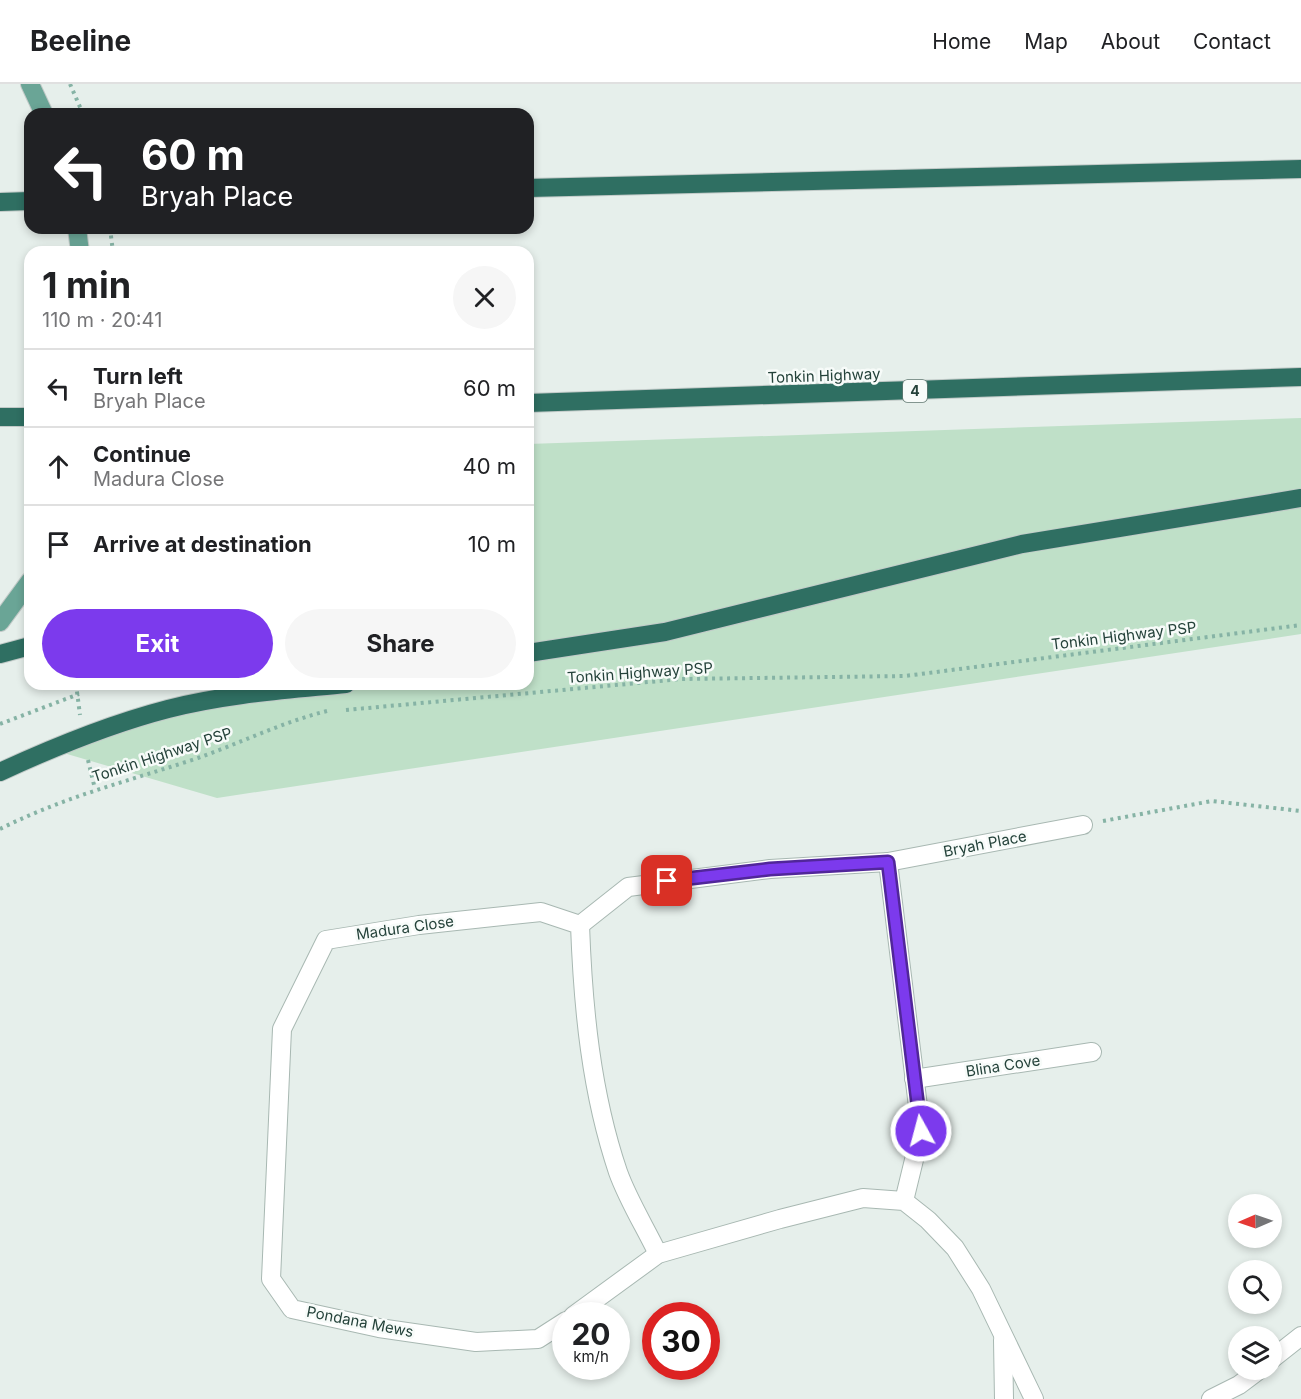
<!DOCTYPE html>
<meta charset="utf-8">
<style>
:root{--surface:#fff;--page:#f6f6f6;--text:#202124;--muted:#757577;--line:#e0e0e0;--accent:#7c3aed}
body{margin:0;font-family:Inter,sans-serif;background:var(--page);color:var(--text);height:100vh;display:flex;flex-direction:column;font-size:22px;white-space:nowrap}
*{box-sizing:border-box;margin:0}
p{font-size:20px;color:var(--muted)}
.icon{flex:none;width:33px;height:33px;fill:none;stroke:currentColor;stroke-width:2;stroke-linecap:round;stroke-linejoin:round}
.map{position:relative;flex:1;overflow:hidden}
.side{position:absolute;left:24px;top:162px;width:510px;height:444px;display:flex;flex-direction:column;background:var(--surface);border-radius:18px;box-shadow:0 3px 9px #0003}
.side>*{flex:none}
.top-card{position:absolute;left:24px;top:24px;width:510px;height:126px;border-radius:18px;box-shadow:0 3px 9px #0003;background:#202124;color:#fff;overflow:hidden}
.needle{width:39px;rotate:268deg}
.fabs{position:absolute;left:1228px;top:1110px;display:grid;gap:12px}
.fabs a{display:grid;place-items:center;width:54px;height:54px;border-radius:50%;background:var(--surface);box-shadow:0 3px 9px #0003;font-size:30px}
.speed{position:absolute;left:552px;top:1218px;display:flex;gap:12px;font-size:30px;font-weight:700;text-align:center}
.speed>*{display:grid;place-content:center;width:78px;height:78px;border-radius:50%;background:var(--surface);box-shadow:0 3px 9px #0003;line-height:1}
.speed small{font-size:15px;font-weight:400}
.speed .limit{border:9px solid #d22;background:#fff;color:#111}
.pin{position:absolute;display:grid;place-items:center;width:51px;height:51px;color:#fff;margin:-26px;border-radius:12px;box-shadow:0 3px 9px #0006}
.me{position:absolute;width:66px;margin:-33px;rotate:353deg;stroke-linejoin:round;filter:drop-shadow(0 0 4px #0008)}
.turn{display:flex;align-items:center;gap:21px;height:126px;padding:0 18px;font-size:27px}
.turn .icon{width:78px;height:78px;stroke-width:2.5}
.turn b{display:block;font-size:42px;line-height:51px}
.round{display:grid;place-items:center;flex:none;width:63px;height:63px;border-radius:32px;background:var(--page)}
.head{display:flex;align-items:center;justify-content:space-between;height:102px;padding:0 18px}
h1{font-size:36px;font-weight:700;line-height:45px}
.button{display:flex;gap:12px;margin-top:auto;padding:12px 18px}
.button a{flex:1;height:69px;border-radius:36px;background:var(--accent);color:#fff;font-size:24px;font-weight:700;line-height:69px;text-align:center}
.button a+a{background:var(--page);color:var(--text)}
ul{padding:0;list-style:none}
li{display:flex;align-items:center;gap:18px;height:78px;padding:0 18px;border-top:2px solid var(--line)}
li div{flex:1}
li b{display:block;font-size:22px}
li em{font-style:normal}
header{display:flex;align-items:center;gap:36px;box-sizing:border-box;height:84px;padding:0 30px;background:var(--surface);border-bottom:2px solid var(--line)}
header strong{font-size:28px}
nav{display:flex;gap:33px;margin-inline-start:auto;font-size:21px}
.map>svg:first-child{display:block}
.green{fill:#bfe0c8}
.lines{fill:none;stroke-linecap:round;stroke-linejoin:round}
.minor-casing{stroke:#a8b8b2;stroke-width:20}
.major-casing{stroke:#c2cac8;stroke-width:20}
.highway-casing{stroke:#c2cac8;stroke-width:20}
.path{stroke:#86b3a5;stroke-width:4;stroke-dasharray:3 4.5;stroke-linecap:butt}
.minor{stroke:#fff;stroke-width:18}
.major{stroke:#6aa596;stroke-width:18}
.highway{stroke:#2f6f62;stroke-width:18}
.route-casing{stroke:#51269a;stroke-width:15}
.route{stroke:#7c3aed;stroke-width:10}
.labels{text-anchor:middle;stroke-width:5;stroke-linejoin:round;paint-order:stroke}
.shield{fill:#f7fbf9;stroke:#637a73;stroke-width:1.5}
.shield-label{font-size:14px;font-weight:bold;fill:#24423a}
.street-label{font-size:15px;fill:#24423a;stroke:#f7fbf9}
</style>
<header>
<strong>Beeline</strong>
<nav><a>Home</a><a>Map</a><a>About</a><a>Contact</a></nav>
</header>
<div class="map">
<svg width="1301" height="1315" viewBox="0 0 1301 1315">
<rect width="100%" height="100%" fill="#e6efeb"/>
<path class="green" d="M1301,334V550L217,714L50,665L114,641L346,600H528V360Z"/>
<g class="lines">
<g class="minor-casing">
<g id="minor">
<path d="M888,778L921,1047L904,1117"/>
<path d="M580,841L628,803L770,785L888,778L1083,741"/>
<path d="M914,995L1092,968"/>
<path d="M573,1232L658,1170L780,1135L863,1114L904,1117L928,1136L955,1164L981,1205L1034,1315"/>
<path d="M566,1237L538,1255L476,1258L379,1244L292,1225L271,1195L282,945L326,856L419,841L541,828L580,841C583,924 591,1008 618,1088C628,1116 645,1143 658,1170"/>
<path d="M1003,1256L1004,1315"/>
<path d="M1272,1275L1301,1252"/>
<path d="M1211,1315L1239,1301L1259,1286"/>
</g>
</g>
<g class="major-casing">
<g id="major">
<path d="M30,0L44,30"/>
<path d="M77,144L80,168"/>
<path d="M0,538L30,497"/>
</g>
</g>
<g class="highway-casing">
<g id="highway">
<path d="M528,104L1301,85"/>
<path d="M0,118L30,117"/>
<path d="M528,319L1301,293"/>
<path d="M0,333H30"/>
<path d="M528,569L665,548L1022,460L1301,414"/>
<path d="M0,570L30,562"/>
<path d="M0,688C54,663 110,640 168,625C226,610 287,606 346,600"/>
</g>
</g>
<g class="path">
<path d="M70,0L83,30"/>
<path d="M110,144L113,168"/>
<path d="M76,600L80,631"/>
<path d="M346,626L681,595L905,592L1301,541"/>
<path d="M0,640L79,610"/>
<path d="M88,676L95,705"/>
<path d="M1103,737L1212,717L1301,727"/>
<path d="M0,745C66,712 129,697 198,674C240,659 283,638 327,627"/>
</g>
<use href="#minor" class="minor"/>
<use href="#major" class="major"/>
<use href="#highway" class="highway"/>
</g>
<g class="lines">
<g class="route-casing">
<path id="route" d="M667,797L770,785L888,778L921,1047"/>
</g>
<use href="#route" class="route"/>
</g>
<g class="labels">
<rect class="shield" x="903" y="296" width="24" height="22" rx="4.5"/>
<g class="shield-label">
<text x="915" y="312">4</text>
</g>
<g class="street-label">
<text transform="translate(824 292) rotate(-2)" y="5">Tonkin Highway</text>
<text transform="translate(1124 552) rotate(-7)" y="5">Tonkin Highway PSP</text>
<text transform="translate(640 589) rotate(-4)" y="5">Tonkin Highway PSP</text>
<text transform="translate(162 671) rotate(-18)" y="5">Tonkin Highway PSP</text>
<text transform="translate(985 760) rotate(-11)" y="5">Bryah Place</text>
<text transform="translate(405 844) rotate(-8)" y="5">Madura Close</text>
<text transform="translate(1003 982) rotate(-9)" y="5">Blina Cove</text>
<text transform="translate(360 1238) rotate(11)" y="5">Pondana Mews</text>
</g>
</g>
</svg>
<div class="fabs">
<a><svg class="needle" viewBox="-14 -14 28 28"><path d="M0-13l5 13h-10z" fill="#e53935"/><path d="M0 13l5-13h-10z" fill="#757577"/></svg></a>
<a><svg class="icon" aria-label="search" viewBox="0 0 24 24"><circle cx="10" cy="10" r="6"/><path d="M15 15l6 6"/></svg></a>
<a><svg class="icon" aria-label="layers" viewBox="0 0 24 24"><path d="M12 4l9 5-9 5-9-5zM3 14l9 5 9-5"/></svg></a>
</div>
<div class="speed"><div>20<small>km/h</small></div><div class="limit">30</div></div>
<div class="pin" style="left:667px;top:797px;background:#d93025"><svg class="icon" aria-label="arrive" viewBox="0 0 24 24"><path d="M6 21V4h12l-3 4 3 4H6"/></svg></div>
<svg class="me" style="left:921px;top:1047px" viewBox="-20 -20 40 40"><circle r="17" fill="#7c3aed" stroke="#fff" stroke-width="3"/><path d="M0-11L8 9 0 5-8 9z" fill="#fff"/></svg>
<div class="top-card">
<div class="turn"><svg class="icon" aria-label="left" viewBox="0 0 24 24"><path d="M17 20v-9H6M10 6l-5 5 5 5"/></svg><div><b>60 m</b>Bryah Place</div></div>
</div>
<section class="side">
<div class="head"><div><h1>1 min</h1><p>110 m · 20:41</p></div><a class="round"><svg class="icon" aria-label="close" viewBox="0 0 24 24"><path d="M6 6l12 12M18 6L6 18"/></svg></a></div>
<ul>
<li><svg class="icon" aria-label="left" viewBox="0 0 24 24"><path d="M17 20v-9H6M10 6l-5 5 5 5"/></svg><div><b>Turn left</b><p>Bryah Place</p></div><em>60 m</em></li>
<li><svg class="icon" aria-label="ahead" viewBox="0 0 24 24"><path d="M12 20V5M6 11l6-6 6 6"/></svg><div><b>Continue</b><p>Madura Close</p></div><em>40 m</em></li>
<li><svg class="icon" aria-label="arrive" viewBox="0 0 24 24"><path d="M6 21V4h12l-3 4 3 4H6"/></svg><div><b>Arrive at destination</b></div><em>10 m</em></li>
</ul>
<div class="button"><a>Exit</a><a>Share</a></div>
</section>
</div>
